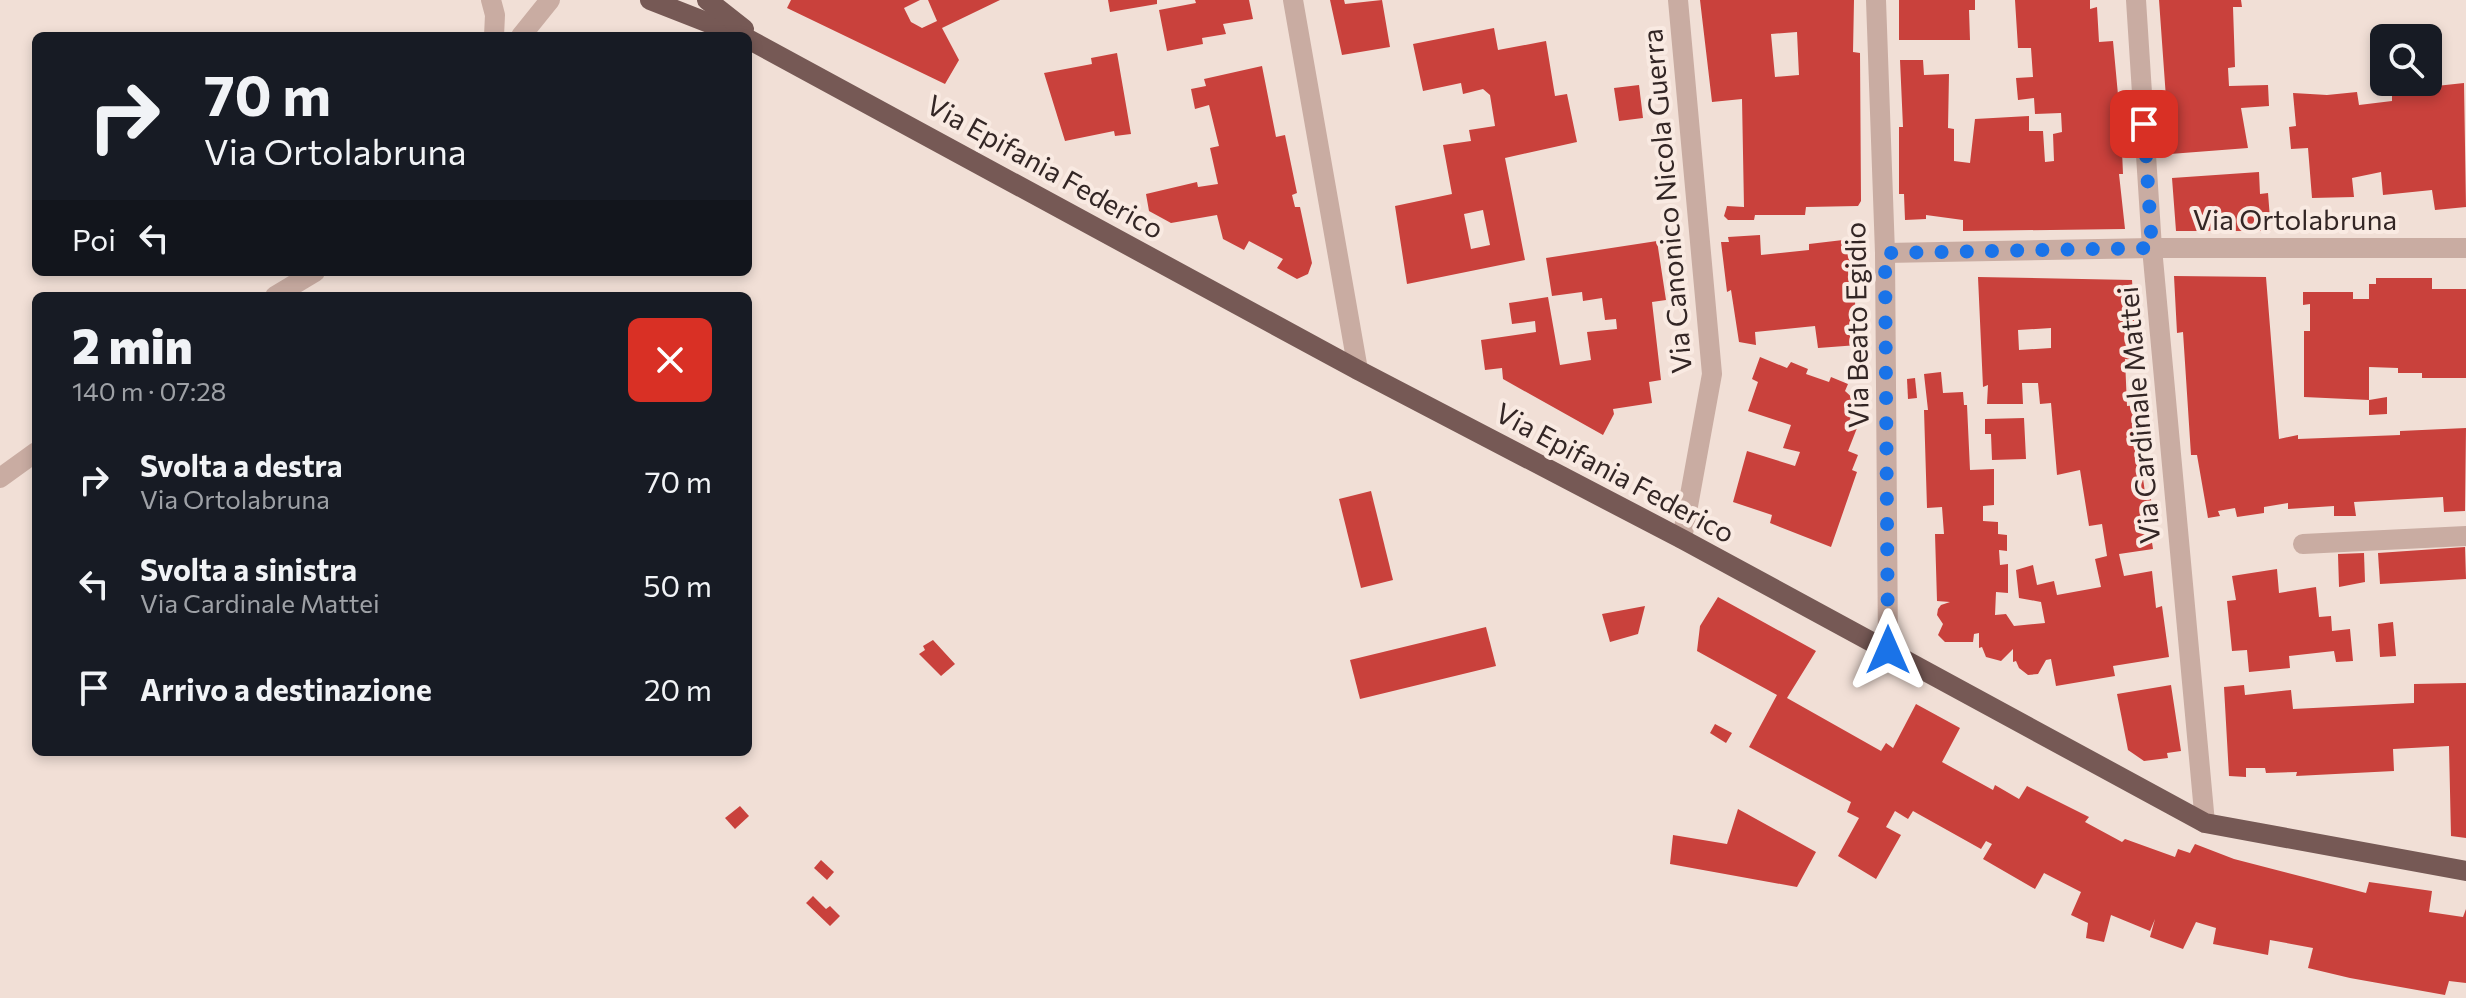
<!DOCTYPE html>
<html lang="it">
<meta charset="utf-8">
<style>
:root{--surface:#171b24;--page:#242831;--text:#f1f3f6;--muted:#9ea1a6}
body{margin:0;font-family:Commissioner,sans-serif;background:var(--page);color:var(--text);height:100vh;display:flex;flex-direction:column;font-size:30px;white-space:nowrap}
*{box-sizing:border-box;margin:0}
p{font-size:26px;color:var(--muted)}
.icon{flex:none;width:44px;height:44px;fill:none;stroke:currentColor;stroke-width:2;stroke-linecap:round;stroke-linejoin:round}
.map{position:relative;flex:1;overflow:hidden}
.side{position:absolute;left:32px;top:292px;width:720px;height:464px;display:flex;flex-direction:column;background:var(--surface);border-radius:12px;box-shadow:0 4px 12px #0003}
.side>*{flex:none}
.top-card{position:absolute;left:32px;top:32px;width:720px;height:244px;border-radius:12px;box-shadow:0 4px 12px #0003;background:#171b24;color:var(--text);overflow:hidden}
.fabs{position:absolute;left:2370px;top:24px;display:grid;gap:16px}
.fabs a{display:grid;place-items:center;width:72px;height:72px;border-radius:12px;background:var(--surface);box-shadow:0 4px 12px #0003;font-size:40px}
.pin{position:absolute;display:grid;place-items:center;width:68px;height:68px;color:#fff;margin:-34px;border-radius:16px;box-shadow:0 4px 12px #0006}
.me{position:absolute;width:88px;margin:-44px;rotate:0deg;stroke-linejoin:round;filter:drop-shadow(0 0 6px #0008)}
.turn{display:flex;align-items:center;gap:28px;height:168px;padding:0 40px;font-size:36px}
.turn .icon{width:104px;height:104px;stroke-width:2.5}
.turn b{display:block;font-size:56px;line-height:68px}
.then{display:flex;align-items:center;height:76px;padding:0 40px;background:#0003;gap:16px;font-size:30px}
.round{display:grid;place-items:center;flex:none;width:84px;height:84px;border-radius:12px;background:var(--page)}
.overview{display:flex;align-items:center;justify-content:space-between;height:136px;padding:0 40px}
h1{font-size:48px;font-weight:800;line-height:60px}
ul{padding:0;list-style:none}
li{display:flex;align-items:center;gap:24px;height:104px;padding:0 40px}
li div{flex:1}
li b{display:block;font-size:30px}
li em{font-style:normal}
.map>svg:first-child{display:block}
.building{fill:#c9413c;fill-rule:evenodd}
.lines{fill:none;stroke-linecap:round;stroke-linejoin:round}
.minor{stroke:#c9aca2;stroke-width:20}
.major{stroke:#765955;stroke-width:20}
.route{stroke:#1a73e8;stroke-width:14;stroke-dasharray:0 25.2}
.labels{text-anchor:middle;stroke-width:8;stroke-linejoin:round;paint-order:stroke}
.street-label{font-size:28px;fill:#332625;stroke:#f9eae2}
</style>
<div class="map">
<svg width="2466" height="998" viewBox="0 0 2466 998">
<rect width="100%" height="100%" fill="#f1dfd6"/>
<g class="building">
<path d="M791,0H920L904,8L911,22L922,28L937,21L928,0H1000L942,28L959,60L945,84L787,8Z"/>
<path d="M1108,0H1157V4L1110,12Z"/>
<path d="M1195,0H1249L1253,19L1223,24L1226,34L1202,38L1203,44L1167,51L1159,10L1196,3Z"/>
<path d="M1330,0H1344L1345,4L1382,0L1390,47L1342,55Z"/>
<path d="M1700,0H1854L1853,52L1860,53L1861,201L1858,206L1806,207L1805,215H1755L1754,220H1728L1724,216L1727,206L1744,207L1742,99L1712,102ZM1797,32L1799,75L1775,77L1771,34Z"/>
<path d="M1899,0H1975V10H1969L1970,40H1899Z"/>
<path d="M2015,0H2090V9L2097,7L2099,42L2113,41L2121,127L2123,174H2119L2125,229L1963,231V220L1926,215V219L1905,220L1904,194H1899V127H1903L1900,60H1923L1924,75L1949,74L1948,128L1954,129V161L1970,163L1975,119L2029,116V131H2043L2045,162L2054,161L2053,134L2062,132L2061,113L2035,114L2034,98L2018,100L2016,78L2033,77L2031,48H2018Z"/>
<path d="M2159,0H2241L2242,7H2233L2235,67L2228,68L2229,86L2268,85L2269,106L2241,108L2248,148L2170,154Z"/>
<path d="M1494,28L1498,50L1546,41L1555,96L1567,94L1577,142L1505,158L1525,260L1407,284L1395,206L1452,194L1443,145L1471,141L1469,130L1495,126L1490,95L1483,89L1463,94L1461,83L1423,91L1413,44ZM1483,210L1490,245L1471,249L1464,214Z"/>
<path d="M1117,53L1131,134L1115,136L1114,131L1065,141L1044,73L1092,64L1091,58Z"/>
<path d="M1262,66L1276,137L1285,135L1297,193L1292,195L1295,207H1300L1312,263L1308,274L1297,279L1277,268L1283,259L1249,241L1244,250L1223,239L1217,215L1171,223L1149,211L1146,194L1197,182L1198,187L1218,184L1210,148L1219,146L1209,105L1195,109L1191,89L1206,86L1204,79Z"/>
<path d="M2464,83L2466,207L2435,210L2432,190L2383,195L2381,172L2352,178L2354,197L2312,198L2308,148L2291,149L2289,127L2296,126L2293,93L2327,95L2357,92L2359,105L2392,101V96L2427,92V87Z"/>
<path d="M1639,85L1643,118L1619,121L1614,88Z"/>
<path d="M2259,172L2260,194L2268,193L2271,231H2176L2172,178Z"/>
<path d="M1760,235L1761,255L1809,250V244L1843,240V244H1851L1858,345L1818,348L1815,326L1755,332L1756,345L1739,342L1731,290L1727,292L1721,242H1729L1728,237Z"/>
<path d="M1657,241L1666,300L1652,302L1661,380L1649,382L1652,403L1613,409L1614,414L1603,435L1503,379L1502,368L1485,370L1481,340L1536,332L1535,321L1512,324L1509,303L1548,297L1560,365L1591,360L1587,332L1617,329L1616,319L1605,320L1602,298L1583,301L1582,292L1552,296L1546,258Z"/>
<path d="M2174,276L2266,277L2279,439L2298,435V439L2400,435V431L2466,428L2465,511L2444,512L2443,497L2354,502L2356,516H2334V506L2288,509V503L2264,507V513L2237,517L2235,508L2218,511L2220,516L2208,518L2197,455H2191L2183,332L2177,333Z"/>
<path d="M1978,277L2132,280L2137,360L2125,359L2127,406L2139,405L2145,465L2141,464L2146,500L2151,499L2153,516L2148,517L2153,549L2119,554L2124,576L2152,571L2156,608L2162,606L2169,657L2113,666L2115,676L2056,686L2051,659L2046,660L2038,674L2028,675L2019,668L2016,661L2013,662V649L2001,661L1986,657L1982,647L1979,648V633L1974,634L1973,642H1945L1938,635L1943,624L1937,615L1938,609L1941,605L1950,602L1937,601L1935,534H1944L1942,507L1927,508L1924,410H1928L1924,374L1941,372L1943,393L1963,392L1964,405H1967L1970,470L1994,469V505L1983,506V521L1998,522V534L2007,535V551L1999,550L2000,565L2008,564V593L1996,592L1995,615L2006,614L2014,626L2045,623L2041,602L2019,598L2016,570L2033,565L2037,585L2054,581L2057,595L2101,587L2095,559L2107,556L2102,524L2089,526L2080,470L2057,475L2051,403L2040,404L2038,383H2022L2023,404H1987L1988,385L1983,387ZM2051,328V348L2019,350L2018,330Z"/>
<path d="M2376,278H2432V289H2466V378H2422V373H2398V368L2369,367V400L2304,397V331H2310V304L2303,305V292H2353V299H2369V284H2376Z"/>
<path d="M1760,357L1787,368L1791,362L1808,369L1806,374L1829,382L1831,377L1848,384L1845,391L1856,401L1848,425L1857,428L1848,451L1858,455L1852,470L1857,472L1831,547L1770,523L1772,515L1733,502L1747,451L1795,466L1800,452L1783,448L1791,425L1748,411L1758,382L1752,379Z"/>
<path d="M1915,378L1917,398L1908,399L1907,379Z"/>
<path d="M2387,397V414L2369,415V400Z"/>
<path d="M2024,418L2026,459L1992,460L1991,434H1985V419Z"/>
<path d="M1371,491L1393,580L1361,588L1339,499Z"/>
<path d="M2465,547L2466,579L2380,584L2378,553Z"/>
<path d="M2364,553L2365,582L2339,587L2338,554Z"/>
<path d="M2277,569L2279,593L2316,587L2319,617L2331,616L2332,631L2350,629L2353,661L2336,662L2334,651L2289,656L2290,668L2249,672L2247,650L2232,651L2227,601L2236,600L2232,576Z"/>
<path d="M1718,597L1816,651L1787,698L1881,751L1886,743L1893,748L1916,704L1960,728L1942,762L1993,790L1995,785L2019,799L2027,786L2089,817L2085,822L2122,842L2125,839L2175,857L2178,849L2190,853L2195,844L2234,859L2366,893L2369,882L2432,891L2429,912L2463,917L2466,909V983L2449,981L2445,995L2350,978L2308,968L2313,948L2270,940L2268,955L2213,944L2216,928L2196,922L2183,949L2150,937L2155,919L2150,931L2111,915L2104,942L2086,938L2088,923L2071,915L2081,892L2044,873L2035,889L1983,859L1992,844L1986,841L1981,849L1913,811L1908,819L1895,811L1886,827L1901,835L1876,879L1838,856L1859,818L1847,812L1851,802L1749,747L1777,695L1697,651L1700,626Z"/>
<path d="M1645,606L1638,634L1610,642L1602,614Z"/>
<path d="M2393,622L2396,656L2380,657L2378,624Z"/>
<path d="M1486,627L1496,666L1360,699L1350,660Z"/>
<path d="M933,640L955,664L941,676L919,654L925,650L923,646Z"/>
<path d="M2466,683V838L2451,836L2449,746L2393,749L2394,771L2296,776L2297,772L2266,773L2265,768H2246V777L2229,776L2224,687L2244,685L2245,695L2291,690L2293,709L2414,703V684Z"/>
<path d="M2171,685L2181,751L2167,753L2168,758L2144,761L2128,750L2117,694Z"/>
<path d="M1715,724L1732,733L1726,743L1710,733Z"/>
<path d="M740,806L749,816L735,829L725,818Z"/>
<path d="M1738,809L1816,852L1797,887L1670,864L1673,835L1727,844Z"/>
<path d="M821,860L834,872L827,880L814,868Z"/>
<path d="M813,896L826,909L830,906L840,916L830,926L806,903Z"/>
</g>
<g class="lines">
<g class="minor">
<path d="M491,0L495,15L494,36"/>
<path d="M1293,0L1358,370"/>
<path d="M1678,0L1712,374L1682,539"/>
<path d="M1876,0L1885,253L1888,650"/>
<path d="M2136,0L2152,248L2205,823"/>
<path d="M521,36L550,0"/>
<path d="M1885,253L2152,248H2466"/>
<path d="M275,296L315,272"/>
<path d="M0,478L36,452"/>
<path d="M2303,544L2466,536"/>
</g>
<g class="major">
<path d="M650,0L742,36"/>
<path d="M707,0L744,29"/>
<path d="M748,39L1358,370L1682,539L2205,823L2466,871"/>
</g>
</g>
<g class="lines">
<path class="route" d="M1888,650L1885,253L2152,248L2144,124"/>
</g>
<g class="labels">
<g class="street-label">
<text transform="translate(1045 167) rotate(29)" y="10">Via Epifania Federico</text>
<text transform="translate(1667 201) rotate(-95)" y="10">Via Canonico Nicola Guerra</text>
<text x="2295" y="230">Via Ortolabruna</text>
<text transform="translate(1857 325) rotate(-91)" y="10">Via Beato Egidio</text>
<text transform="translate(2139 415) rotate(-95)" y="10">Via Cardinale Mattei</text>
<text transform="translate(1615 473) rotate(28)" y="10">Via Epifania Federico</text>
</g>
</g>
</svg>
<div class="fabs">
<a><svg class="icon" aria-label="search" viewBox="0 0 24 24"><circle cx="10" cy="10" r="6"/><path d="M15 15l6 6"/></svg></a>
</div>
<div class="pin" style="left:2144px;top:124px;background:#d93025"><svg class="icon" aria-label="arrive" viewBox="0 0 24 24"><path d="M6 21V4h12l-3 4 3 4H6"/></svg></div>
<svg class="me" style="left:1888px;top:650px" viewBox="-20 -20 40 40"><path d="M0-17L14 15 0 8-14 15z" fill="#1a73e8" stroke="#fff" stroke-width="4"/></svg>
<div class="top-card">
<div class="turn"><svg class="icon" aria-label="right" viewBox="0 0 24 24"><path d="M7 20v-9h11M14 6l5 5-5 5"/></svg><div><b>70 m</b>Via Ortolabruna</div></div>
<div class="then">Poi<svg class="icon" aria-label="left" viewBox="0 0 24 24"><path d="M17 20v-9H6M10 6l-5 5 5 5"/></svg></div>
</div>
<section class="side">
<div class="overview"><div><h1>2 min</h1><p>140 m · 07:28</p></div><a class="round" style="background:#d93025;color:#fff"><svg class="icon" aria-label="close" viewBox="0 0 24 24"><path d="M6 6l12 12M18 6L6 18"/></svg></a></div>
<ul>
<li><svg class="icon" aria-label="right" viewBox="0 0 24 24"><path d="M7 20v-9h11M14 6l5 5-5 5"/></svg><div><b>Svolta a destra</b><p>Via Ortolabruna</p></div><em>70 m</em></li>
<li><svg class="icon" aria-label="left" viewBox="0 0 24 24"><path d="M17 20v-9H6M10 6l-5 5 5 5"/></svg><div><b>Svolta a sinistra</b><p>Via Cardinale Mattei</p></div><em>50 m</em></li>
<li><svg class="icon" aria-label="arrive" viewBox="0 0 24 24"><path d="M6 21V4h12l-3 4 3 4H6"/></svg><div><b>Arrivo a destinazione</b></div><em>20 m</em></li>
</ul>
</section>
</div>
